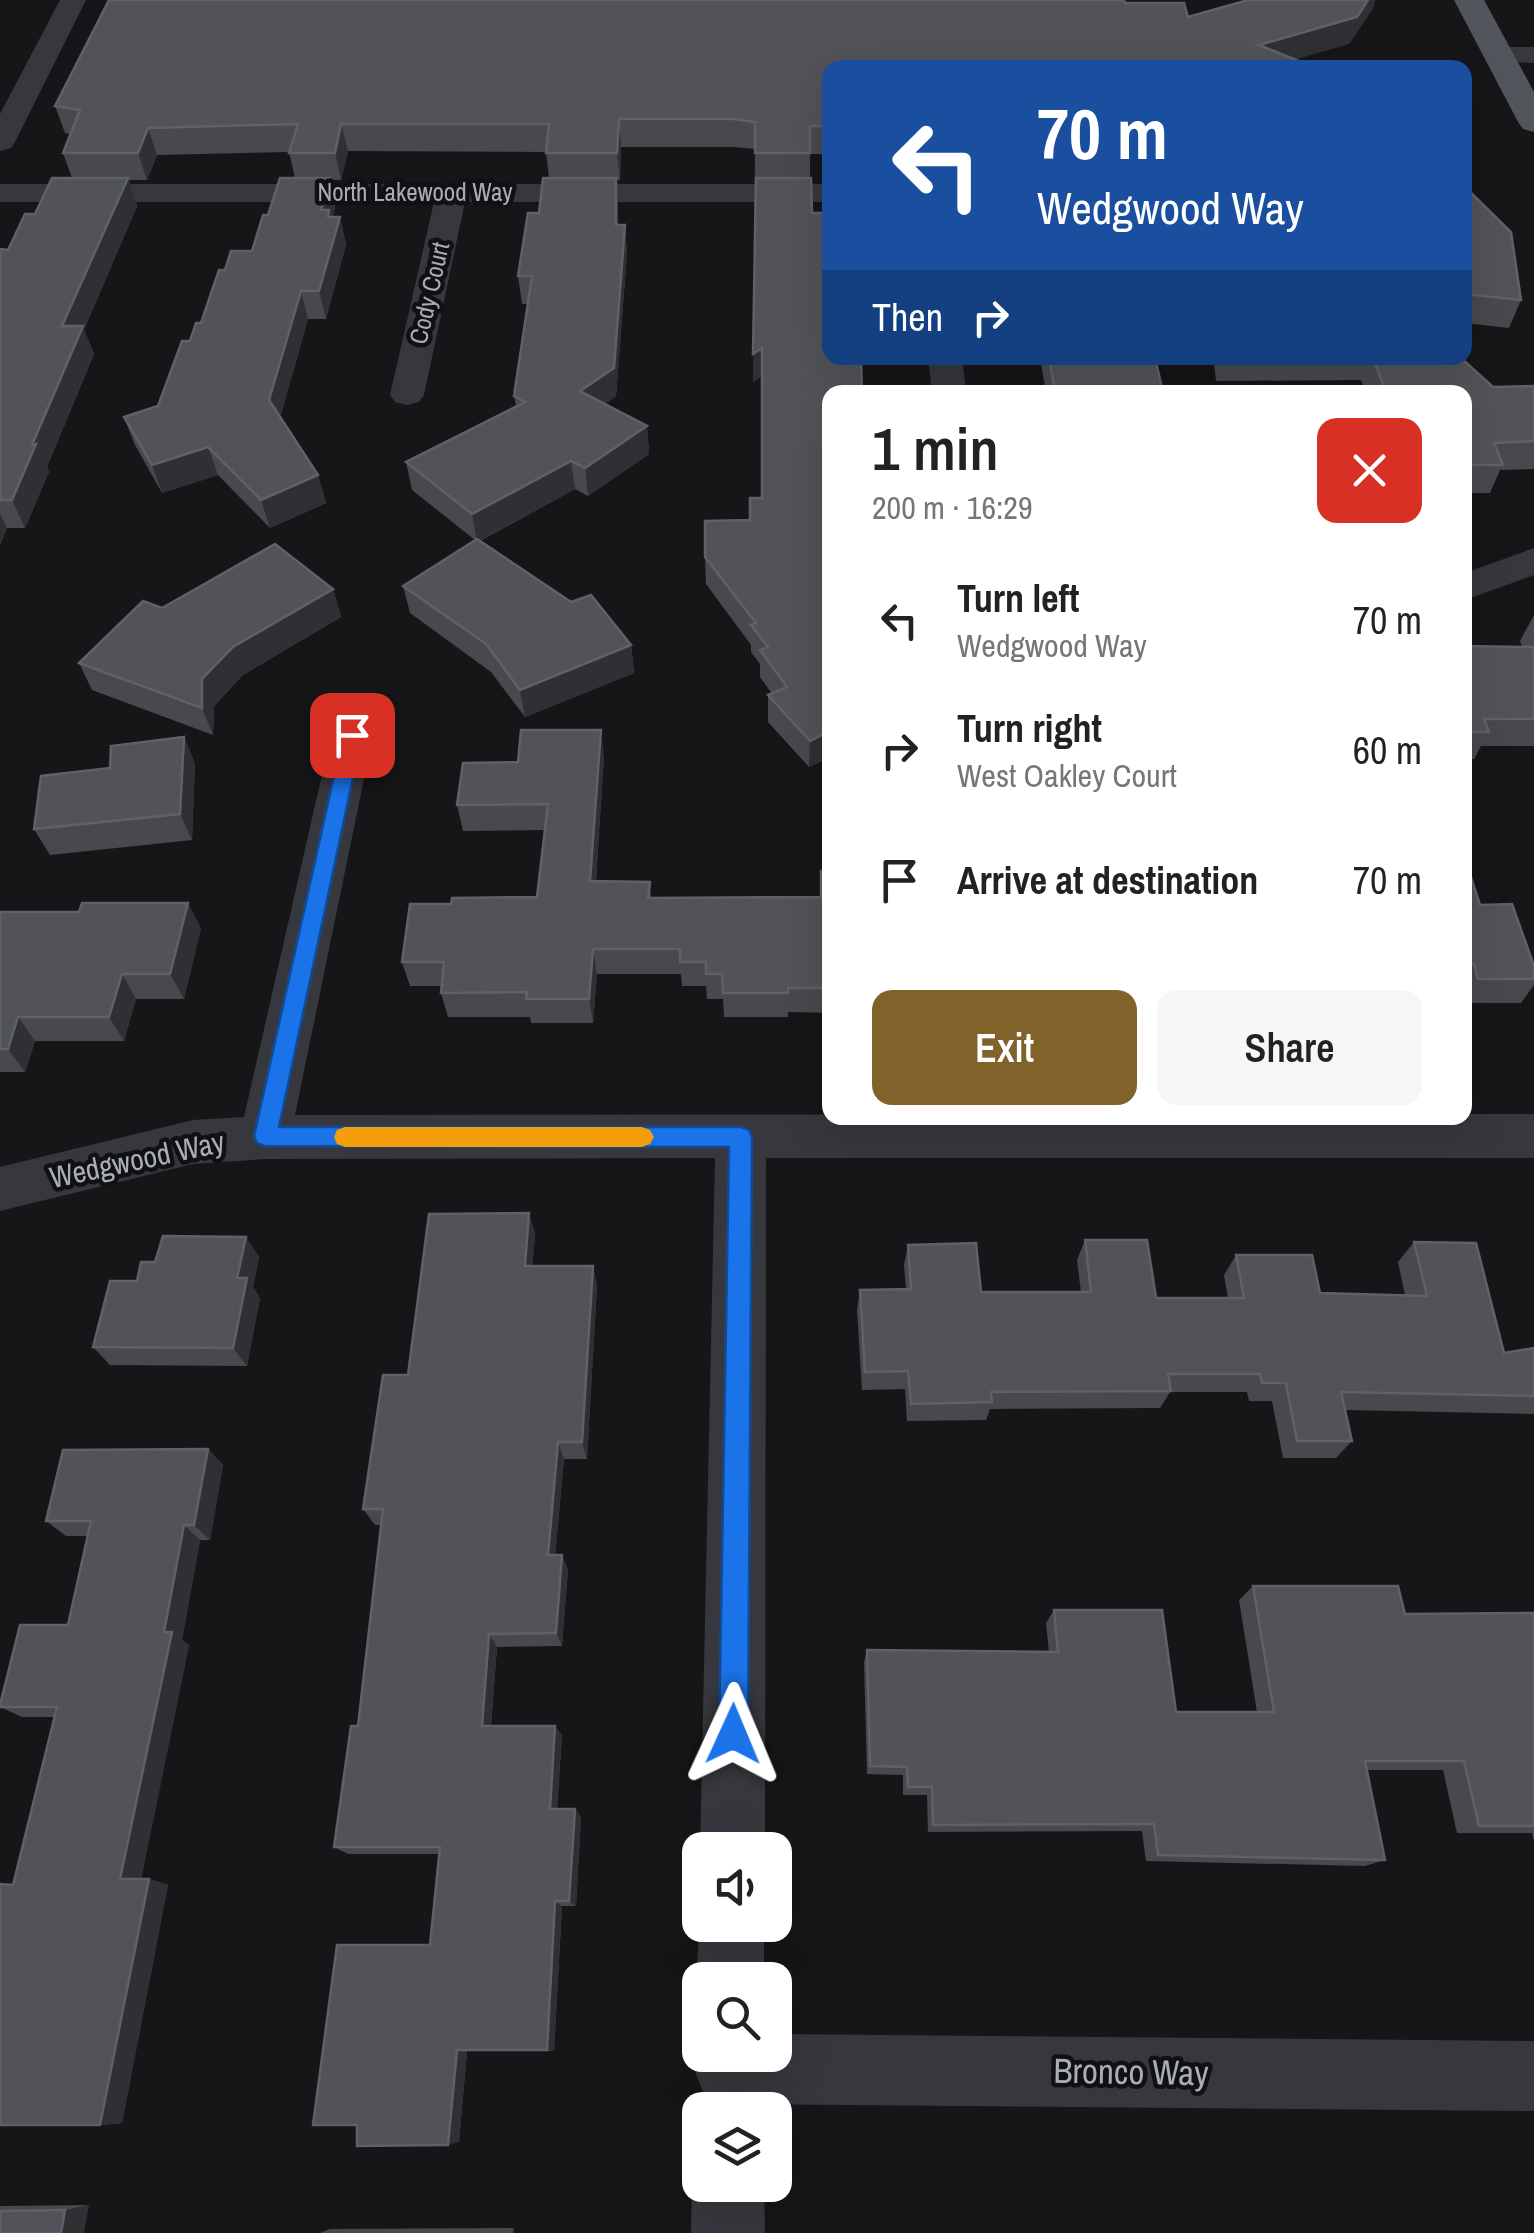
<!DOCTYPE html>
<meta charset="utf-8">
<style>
:root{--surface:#fff;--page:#f6f6f6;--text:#222;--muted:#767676;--accent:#80622a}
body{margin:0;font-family:"Archivo Narrow",sans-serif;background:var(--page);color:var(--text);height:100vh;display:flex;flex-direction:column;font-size:38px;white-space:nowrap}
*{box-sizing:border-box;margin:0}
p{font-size:32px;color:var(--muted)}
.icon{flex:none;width:55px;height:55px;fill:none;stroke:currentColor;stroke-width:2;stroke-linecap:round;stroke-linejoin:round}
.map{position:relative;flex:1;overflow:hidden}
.sheet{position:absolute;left:822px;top:385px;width:650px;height:740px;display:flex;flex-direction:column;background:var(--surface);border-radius:20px;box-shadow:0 10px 40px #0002}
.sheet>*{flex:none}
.hud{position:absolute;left:822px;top:60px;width:650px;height:305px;border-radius:20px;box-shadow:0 10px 40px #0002;background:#1a4fa0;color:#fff;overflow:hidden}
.tools{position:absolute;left:682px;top:1832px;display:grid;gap:20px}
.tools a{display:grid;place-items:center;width:110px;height:110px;border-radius:20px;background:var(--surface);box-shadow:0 10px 40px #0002;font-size:50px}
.pin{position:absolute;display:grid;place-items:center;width:85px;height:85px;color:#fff;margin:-42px;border-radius:20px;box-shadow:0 5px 15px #0006}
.me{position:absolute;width:110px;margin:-55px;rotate:1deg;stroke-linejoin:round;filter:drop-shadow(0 0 8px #0008)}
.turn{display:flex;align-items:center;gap:35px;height:210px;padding:0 50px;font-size:45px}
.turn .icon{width:130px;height:130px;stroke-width:2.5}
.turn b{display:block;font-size:70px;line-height:85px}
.then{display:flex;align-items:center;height:95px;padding:0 50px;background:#0003;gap:20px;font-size:38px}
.round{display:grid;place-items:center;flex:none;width:105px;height:105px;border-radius:20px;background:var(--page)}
.headline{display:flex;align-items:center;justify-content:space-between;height:170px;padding:0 50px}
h1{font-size:60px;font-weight:600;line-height:75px}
.primary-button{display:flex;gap:20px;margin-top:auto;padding:20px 50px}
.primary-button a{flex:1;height:115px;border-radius:20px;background:var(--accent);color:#fff;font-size:40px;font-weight:600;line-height:115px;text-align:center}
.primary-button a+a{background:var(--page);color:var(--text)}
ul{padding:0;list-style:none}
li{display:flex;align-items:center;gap:30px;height:130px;padding:0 50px}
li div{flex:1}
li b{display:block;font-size:38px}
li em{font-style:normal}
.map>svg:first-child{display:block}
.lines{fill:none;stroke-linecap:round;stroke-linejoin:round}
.street{fill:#37383d;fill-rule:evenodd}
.primary{fill:#53555c;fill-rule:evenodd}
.wall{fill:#47494d}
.shaded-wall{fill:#2f3033}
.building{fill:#525359;stroke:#5f6168;stroke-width:2.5}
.route{fill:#1a73e8;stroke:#114b97;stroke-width:2.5}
.slow{fill:#f59e0b}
.labels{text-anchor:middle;stroke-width:9;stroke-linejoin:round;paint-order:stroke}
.far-street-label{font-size:25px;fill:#a8adb8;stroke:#111113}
.street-label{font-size:30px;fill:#a8adb8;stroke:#111113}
.near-street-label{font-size:35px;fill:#a8adb8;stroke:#111113}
</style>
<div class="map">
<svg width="1534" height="2233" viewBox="0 0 1534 2233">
<rect width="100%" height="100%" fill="#161618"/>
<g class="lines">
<g class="street">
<path d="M60,0H86L15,142L11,148L0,151V114Z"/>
<path d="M1498,47H1534V63L1488,61L1484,55L1488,49Z"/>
<path d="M0,184H830V202H465L424,395L419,402L407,405L395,402L390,395L434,202H0Z"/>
<path d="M928,358H962L966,392H932Z"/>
<path d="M1534,548V575L1465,600V573Z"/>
<path d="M352,720L367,724L373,735L295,1115L1534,1114V1158H766L765,1850L700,1852L715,1158L265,1159L193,1164L0,1211V1167L193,1120L244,1117L331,735L337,724Z"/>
<path d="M700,1919V1925H764V1980H700V1990L696,1980Z"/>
<path d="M775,2034L1534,2041V2111L729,2104L704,2094L694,2069L700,2055H775Z"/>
<path d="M700,2165V2185H764L765,2233H691L692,2185Z"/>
</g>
<path class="primary" d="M1454,0H1484L1534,92V132L1523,129L1518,122Z"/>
</g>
<g class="wall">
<path d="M1248,0H1375L1373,8L1349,44L830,68V154H810V178L830,392V757L809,767L768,722V695L772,694L760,677V664L751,652V645L706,584L705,557L750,520L762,498V376L753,382L755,149L734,147H621L620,180H616L618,225H625L627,253L616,396L605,404L647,426L649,454L588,496L575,489L480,541L631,645L634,673L525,717L491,672L410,613L403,586L475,540L412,490L406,462L516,406L514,396L528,304H522L518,276L549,178L546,152L348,151L341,180H329L335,206L333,217H340L346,245L326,319H308L280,418L318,475L326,503L270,528L218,475L162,493L135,445L124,417L158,406L190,341L201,323L225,270L252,251L268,215L295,178L289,152L157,155L147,180H129L137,206L84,330L94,354L47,467L49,472L25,528H7L0,545V249L8,250L35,214L72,178L63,153L70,134L65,133L55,106L1125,3L1188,17Z"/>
<path d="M1465,187L1521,300L1509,328L1465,323Z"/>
<path d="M1040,358H1155L1163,392H1046Z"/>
<path d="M1215,358H1461L1493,387L1534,386V469L1500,470L1490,493H1465V392H1365L1361,380L1216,381L1214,363Z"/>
<path d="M333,589L341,617L243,675L214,706L213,735L92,690L79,663L162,608Z"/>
<path d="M1534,615V746H1481L1474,759H1465V646H1522L1520,641Z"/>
<path d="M184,737L195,764L192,840L50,855L34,829Z"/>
<path d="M604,756L596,881L650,882L651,898L820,897L821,871L830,872V1013L788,1012V1017H724L723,999H707L706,986H682L681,974H597L593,1023H531L530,1017H448L441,993V986H410L402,962L451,904L537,897L545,830L463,831L457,805L518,762Z"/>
<path d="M1465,859L1480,905L1534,966V985L1521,1003H1465Z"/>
<path d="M0,912L201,928L184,999H136L124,1041H35L25,1072H0Z"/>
<path d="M529,1213L535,1234L532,1266H593L597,1286L587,1459H564L555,1555L568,1569L562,1646L497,1647L491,1726L562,1735L557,1809H575L581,1817L576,1906H562L554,2051H467L459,2142L430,1945L439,1854H348L334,1847L358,1726L382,1525H375L363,1509L408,1375Z"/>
<path d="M246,1237L259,1257L253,1287L260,1298L247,1366L110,1365L93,1347L137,1281L155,1262Z"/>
<path d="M1085,1240L1156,1298H1228L1224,1275L1236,1255L1320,1293L1405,1295L1398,1262L1414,1242L1504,1353L1534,1348V1414L1345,1410L1352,1441L1336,1458H1283L1272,1401H1249L1247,1392H1170L1160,1408L990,1409L986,1420L907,1421L905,1389L862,1390L857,1309L860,1290L906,1289L904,1265L908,1245L981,1292H1081L1077,1260Z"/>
<path d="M208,1449L223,1465L210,1540H200L182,1640L189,1645L141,1879H149L168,1885L122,2123L100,2125L1,2025L13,1885L54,1717H22L0,1707L68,1625L88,1536H66L46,1521Z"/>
<path d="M1253,1586L1405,1614L1534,1613V1842L1532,1833H1457L1443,1770H1367L1385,1860L1365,1866L1146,1861L1142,1831L928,1832L927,1795H903V1775L867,1774L864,1662L867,1650L1049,1652L1046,1623L1054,1610L1176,1712H1257L1239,1600Z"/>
<path d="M89,2205L0,2233V2206Z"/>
<path d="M514,2228L513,2233H320L330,2229Z"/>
</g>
<g class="shaded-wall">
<path d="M1368,0H1375L1373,8L1349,44L1267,68L1259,45Z"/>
<path d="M619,119L621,147L620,180L617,153Z"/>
<path d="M341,124L348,151L341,180L335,153Z"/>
<path d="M148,128L157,155L147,180L138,153Z"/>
<path d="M128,178L137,206L84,330L94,354L47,467L49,472L25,528L12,500L32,445L62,326Z"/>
<path d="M329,178L335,206L332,222L340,217L346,245L326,319L319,291L321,210Z"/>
<path d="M616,178L618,206L619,253L616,225Z"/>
<path d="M625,225L627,253L616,396L584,419L580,391Z"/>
<path d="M301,291L308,319L277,428L269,400Z"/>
<path d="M762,348V376L753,382V354Z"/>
<path d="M647,426L649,454L588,496L585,468Z"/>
<path d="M208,447L218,475L162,493L152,465Z"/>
<path d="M571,461L575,489L477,542L472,514Z"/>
<path d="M318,475L326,503L270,528L261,500Z"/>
<path d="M0,514L7,528L0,545Z"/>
<path d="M333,589L341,617L243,675L214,706L213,735L202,708V679L233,647Z"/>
<path d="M631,645L634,673L525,717L520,690Z"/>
<path d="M601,730L604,756L594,907L590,881Z"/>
<path d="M830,731V757L809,767L810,741Z"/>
<path d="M184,737L195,764L192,840L180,814Z"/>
<path d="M188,903L201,928L184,999L170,974Z"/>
<path d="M593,949L597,974L593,1023L589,999Z"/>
<path d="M122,974L136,999L124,1041L109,1017Z"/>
<path d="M18,1017L35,1041L25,1072L8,1049Z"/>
<path d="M529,1213L535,1234L531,1286L525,1266Z"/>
<path d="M246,1237L259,1257L253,1287L260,1298L247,1366L233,1348L237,1278Z"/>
<path d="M593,1266L597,1286L587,1459L582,1442Z"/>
<path d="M558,1442L564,1459L554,1569L548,1555Z"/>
<path d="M208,1449L223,1465L210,1540L194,1525Z"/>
<path d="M184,1525L200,1540L182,1640L189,1645L140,1885L120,1879Z"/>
<path d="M562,1555L568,1569L562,1646L556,1633Z"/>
<path d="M489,1634L497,1647L490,1735L482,1726Z"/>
<path d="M555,1726L562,1735L556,1817L550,1809Z"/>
<path d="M575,1809L581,1817L576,1906L569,1901Z"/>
<path d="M149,1879L168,1885L122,2123L100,2125Z"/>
<path d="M555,1901L562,1906L554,2051L547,2050Z"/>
<path d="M457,2050L467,2051L459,2142L448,2145Z"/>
<path d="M89,2205L84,2233H61L65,2210Z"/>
</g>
<g class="building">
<path d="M109,0H1124L1125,3H1184L1188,17L1248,0H1368L1357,17L1259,45L1316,68H830V126H810V153H755V122L734,119H619L617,153H546L549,124H341L335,153H289L298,124L148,128L138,153H63L80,110L55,106Z"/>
<path d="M52,178H128L62,326H83L32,445L36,444L12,500H0V249L8,250L25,214H35Z"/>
<path d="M280,178H329L321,210H329L328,217H340L319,291H301L269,400L318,475L261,500L208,447L152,465L124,417L158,406L182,341H190L196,323H201L219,270H225L231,251H252L263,215H268Z"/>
<path d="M543,178H616V225H625L614,368L580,391L647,426L585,468L571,461L472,514L406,462L525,402L514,396L532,276H518L528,213H539Z"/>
<path d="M756,178H811L812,213H830V358H861L862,392H830V731L810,741L768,695L787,687L760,650L768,647L751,625L756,623L705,557V521L750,520V498H762V348L753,354Z"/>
<path d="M1465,187L1511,232L1521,300L1465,294Z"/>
<path d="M1049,358H1155L1163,392H1055Z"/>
<path d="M1373,358H1461L1493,387L1534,386V441L1494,443L1503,465H1465V392H1386Z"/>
<path d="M477,539L571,602L591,595L631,645L520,690L486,644L403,586Z"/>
<path d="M275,544L333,589L233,647L202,679V708L79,663L143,601L162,608Z"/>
<path d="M1465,646L1534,647V719H1484L1489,732H1465Z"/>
<path d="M521,730H601L590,881L650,882L648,898L821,897V871L830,872V988H788V993H723L722,974H706V962H680V949H593L589,999H526L527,992L441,993L444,962H402L410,904H451L452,898L537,897L548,804L457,805L463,763L518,762Z"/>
<path d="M184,737L180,814L34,829L41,776L110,768L111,746Z"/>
<path d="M1465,859L1480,905L1512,904L1534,966V979H1478L1474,964H1465Z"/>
<path d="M82,903H188L170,974H122L109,1017H18L8,1049H0V912H79Z"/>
<path d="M529,1213L525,1266H593L582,1442H558L548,1555H562L556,1633L489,1634L482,1726H555L550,1809H575L569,1901H555L547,2050H457L448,2145L357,2146V2125H313L337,1945H430L440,1847H334L351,1726H358L383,1509H363L383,1375H408L429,1214Z"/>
<path d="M163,1236L246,1237L237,1278H247L233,1348L93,1347L110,1281H137L141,1262H155Z"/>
<path d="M1085,1240H1147L1156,1298H1244L1236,1255H1312L1320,1293L1427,1296L1414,1242L1476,1243L1504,1353L1534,1348V1396L1341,1392L1352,1441H1297L1286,1383H1262L1260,1374H1168L1171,1391L991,1392L992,1402L911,1404L908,1371L865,1372L860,1290L911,1289L908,1245L976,1243L981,1292H1091Z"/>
<path d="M208,1449L194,1525H184L164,1632H172L120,1879H149L100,2125H0V1884L13,1885L57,1707H0V1705L20,1625H68L91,1521H46L63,1450Z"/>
<path d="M1253,1586H1398L1405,1614L1534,1613V1826H1479L1464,1761H1365L1385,1860L1158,1855L1154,1824L933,1825L932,1787H908L907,1767L870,1766L867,1650L1058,1652L1054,1610H1162L1176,1712H1274Z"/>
<path d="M65,2210L61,2233H0V2211Z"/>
</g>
<path class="route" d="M352,728L362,735L279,1127H741L749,1130L752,1137L748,1734L743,1745L733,1749L723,1745L719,1734L729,1147L265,1146L257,1143L254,1136L343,735Z"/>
<path class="slow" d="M345,1127H642L650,1130L654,1137L650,1144L642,1147H345L337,1144L334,1137L337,1130Z"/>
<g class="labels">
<g class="far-street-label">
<text x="415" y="201">North Lakewood Way</text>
<text transform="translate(429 293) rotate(-77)" y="9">Cody Court</text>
</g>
<g class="street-label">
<text transform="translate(137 1160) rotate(-12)" y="10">Wedgwood Way</text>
</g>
<g class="near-street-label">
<text transform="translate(1131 2072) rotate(1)" y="12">Bronco Way</text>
</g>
</g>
</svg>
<div class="tools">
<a><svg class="icon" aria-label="sound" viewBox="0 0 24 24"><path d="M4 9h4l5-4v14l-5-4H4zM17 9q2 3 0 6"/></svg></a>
<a><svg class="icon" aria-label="search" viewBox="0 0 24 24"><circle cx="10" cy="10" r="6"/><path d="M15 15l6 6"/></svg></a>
<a><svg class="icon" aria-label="layers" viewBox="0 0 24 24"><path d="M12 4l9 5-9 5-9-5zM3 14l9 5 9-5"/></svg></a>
</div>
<div class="pin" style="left:352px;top:735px;background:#d93025"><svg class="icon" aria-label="arrive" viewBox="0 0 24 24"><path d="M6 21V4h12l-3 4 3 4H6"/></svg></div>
<svg class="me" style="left:733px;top:1734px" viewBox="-20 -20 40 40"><path d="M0-17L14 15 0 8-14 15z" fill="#1a73e8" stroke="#fff" stroke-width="4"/></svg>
<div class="hud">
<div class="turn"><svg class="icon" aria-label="left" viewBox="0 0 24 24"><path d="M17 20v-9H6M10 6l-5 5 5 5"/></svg><div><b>70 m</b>Wedgwood Way</div></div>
<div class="then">Then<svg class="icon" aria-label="right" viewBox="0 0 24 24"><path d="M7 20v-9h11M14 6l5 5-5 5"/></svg></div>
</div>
<section class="sheet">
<div class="headline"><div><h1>1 min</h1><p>200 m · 16:29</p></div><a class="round" style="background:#d93025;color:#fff"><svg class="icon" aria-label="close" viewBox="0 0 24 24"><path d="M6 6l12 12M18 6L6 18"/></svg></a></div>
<ul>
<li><svg class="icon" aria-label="left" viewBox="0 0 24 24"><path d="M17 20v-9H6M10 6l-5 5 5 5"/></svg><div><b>Turn left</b><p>Wedgwood Way</p></div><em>70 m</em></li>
<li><svg class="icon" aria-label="right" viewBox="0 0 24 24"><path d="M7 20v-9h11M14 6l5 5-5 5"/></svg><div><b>Turn right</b><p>West Oakley Court</p></div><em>60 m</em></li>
<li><svg class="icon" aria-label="arrive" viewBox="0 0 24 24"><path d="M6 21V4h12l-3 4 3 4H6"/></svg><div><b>Arrive at destination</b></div><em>70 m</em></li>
</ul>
<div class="primary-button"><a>Exit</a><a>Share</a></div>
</section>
</div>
